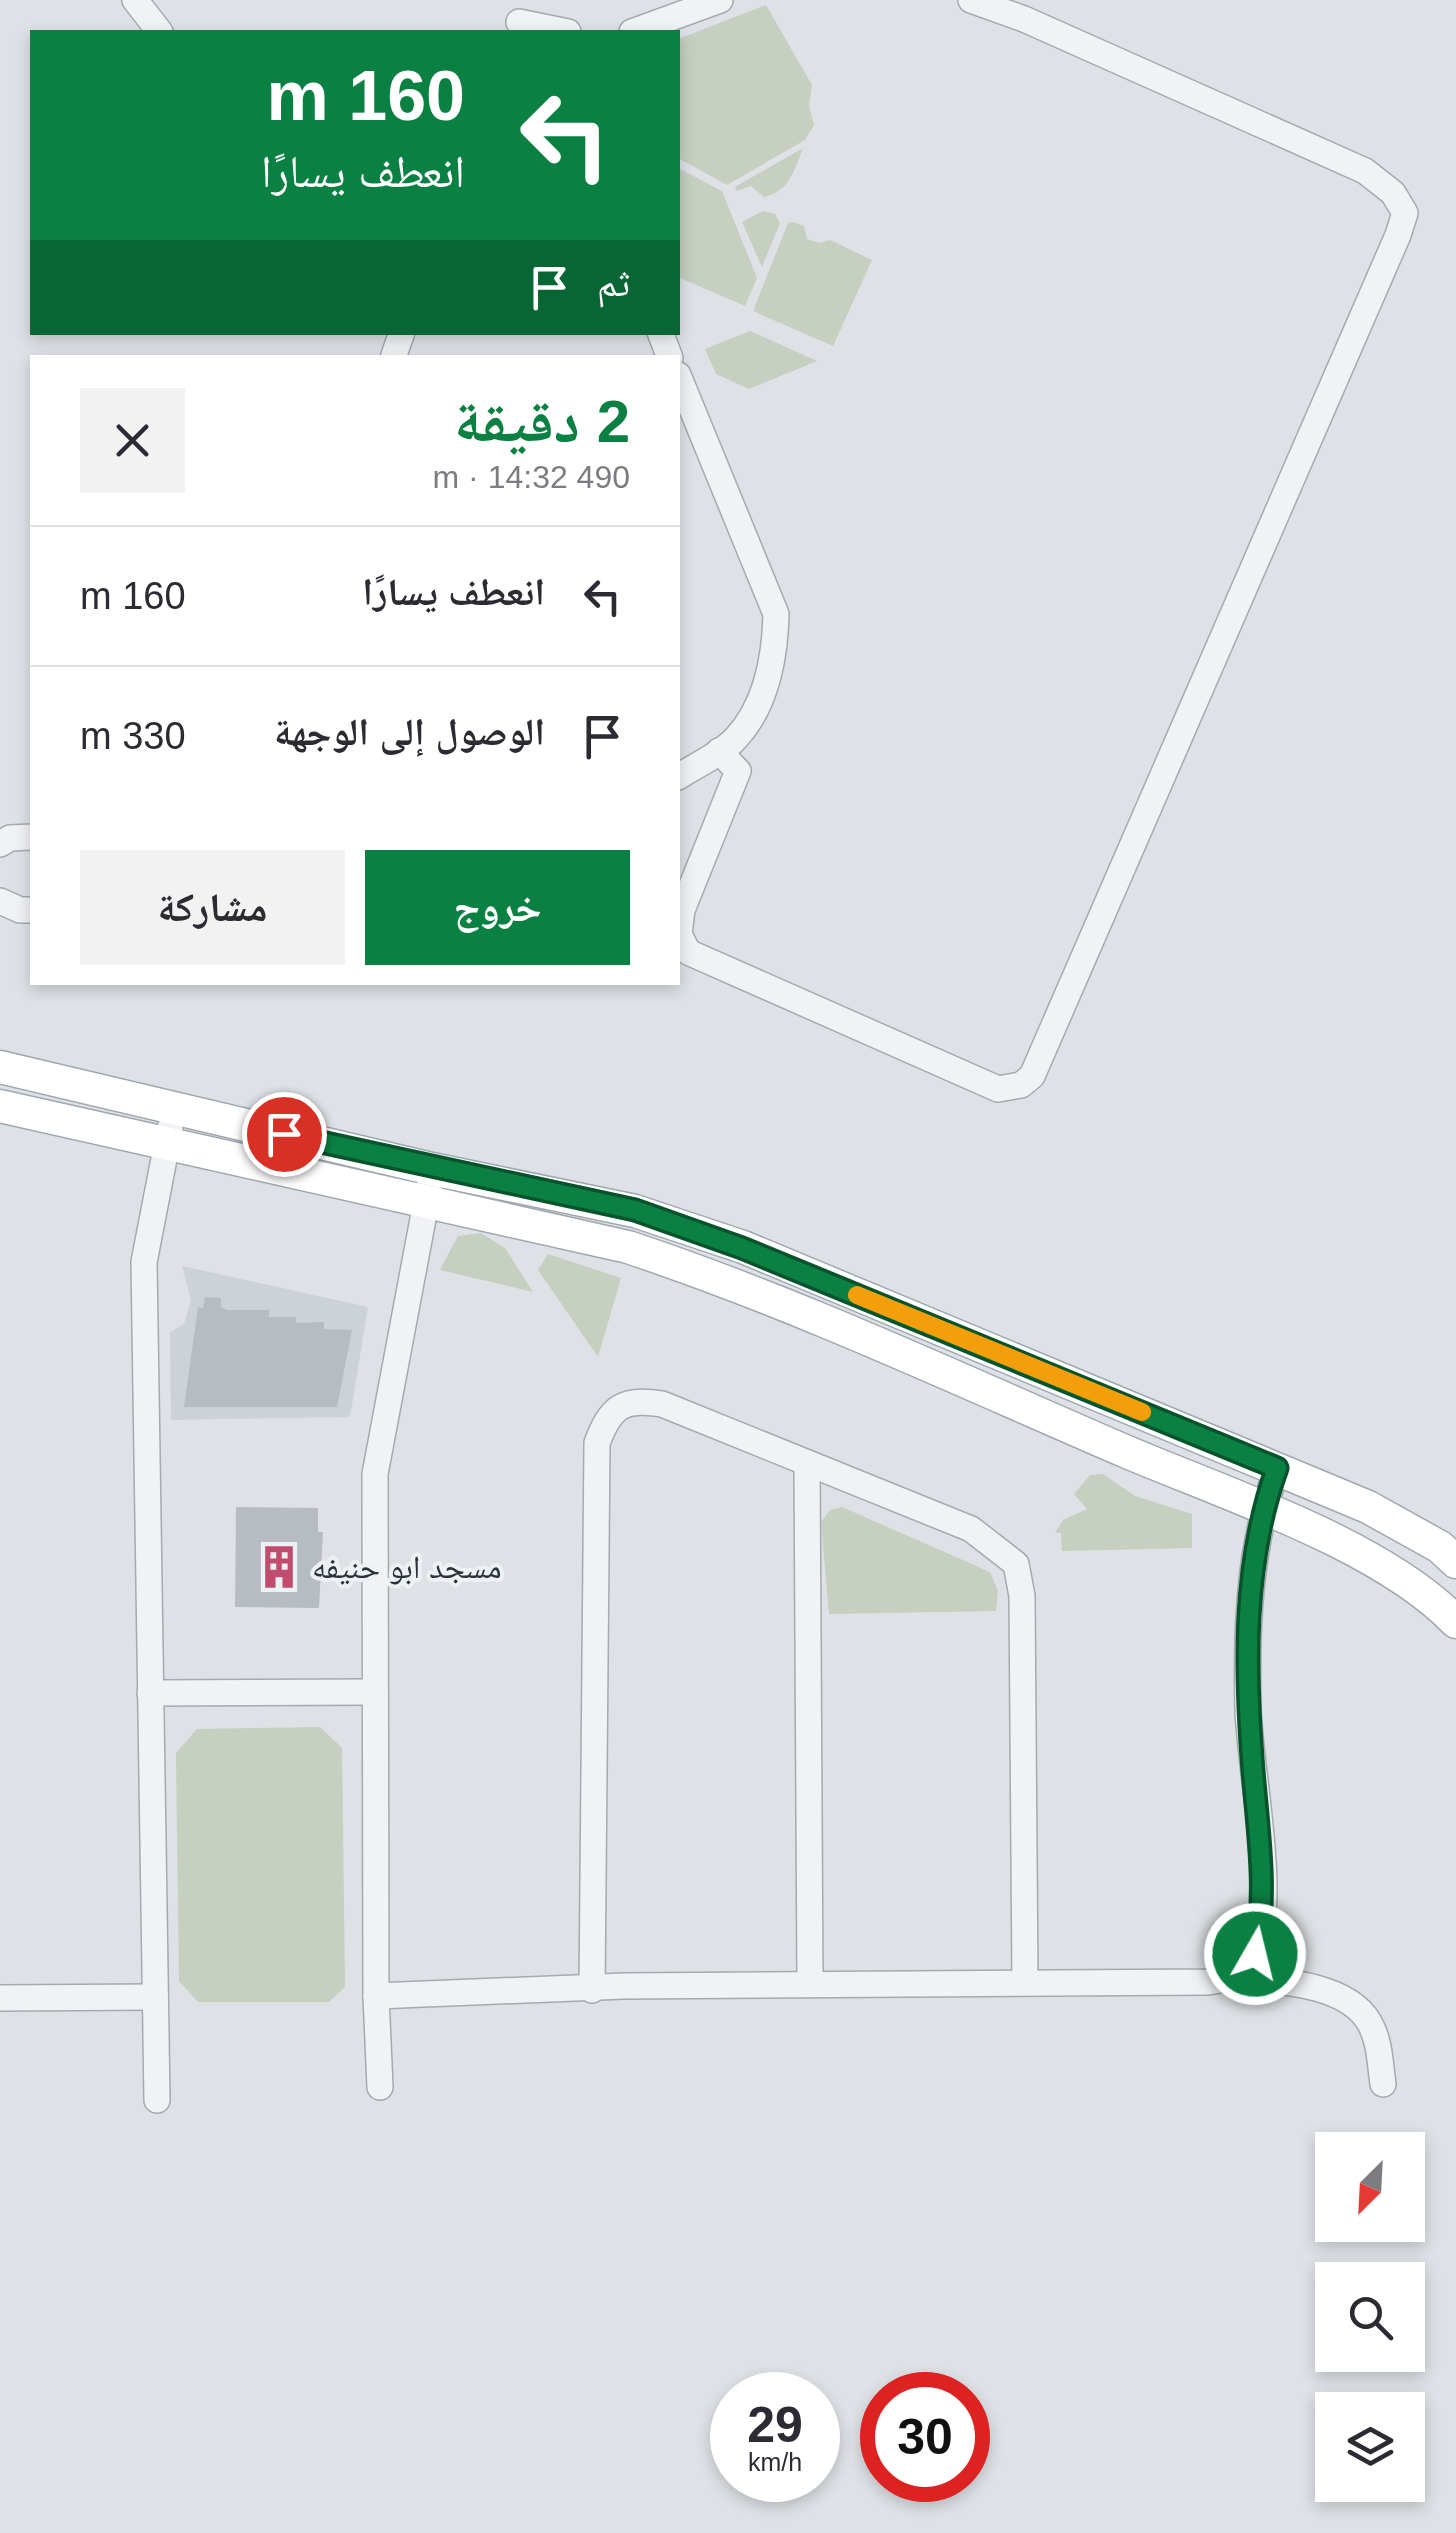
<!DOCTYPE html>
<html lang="ar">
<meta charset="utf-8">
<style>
:root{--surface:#fff;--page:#f2f2f3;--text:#2b2b33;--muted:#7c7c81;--line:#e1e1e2;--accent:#0b8043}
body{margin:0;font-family:Arial,"Noto Naskh Arabic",sans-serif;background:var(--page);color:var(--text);direction:rtl;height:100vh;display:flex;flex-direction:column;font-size:38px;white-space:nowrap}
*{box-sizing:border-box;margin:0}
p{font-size:32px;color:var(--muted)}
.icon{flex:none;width:55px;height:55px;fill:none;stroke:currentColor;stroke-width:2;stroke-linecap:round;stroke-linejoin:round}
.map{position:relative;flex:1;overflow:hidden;direction:ltr}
.sheet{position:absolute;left:30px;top:355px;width:650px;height:630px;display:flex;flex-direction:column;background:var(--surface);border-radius:0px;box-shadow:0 5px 15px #0003;direction:rtl}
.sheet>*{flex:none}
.top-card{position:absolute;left:30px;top:30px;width:650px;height:305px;border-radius:0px;box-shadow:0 5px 15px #0003;direction:rtl;background:#0b8043;color:#fff;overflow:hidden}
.needle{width:65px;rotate:204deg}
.tools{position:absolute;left:1315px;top:2132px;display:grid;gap:20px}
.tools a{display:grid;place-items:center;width:110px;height:110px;border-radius:0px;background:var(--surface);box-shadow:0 5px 15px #0003;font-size:50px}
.speed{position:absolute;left:710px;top:2372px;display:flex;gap:20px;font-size:50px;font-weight:700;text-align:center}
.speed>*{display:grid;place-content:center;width:130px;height:130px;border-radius:50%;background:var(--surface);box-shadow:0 5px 15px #0003;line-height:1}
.speed small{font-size:25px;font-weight:400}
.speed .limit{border:15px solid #d22;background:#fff;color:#111}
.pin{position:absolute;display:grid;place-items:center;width:85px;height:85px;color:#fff;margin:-42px;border:5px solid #fff;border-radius:50%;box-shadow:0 2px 10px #0007}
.me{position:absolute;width:110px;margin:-55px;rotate:8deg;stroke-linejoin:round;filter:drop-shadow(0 0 8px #0008)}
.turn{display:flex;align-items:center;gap:35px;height:210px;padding:0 50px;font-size:45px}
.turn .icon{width:130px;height:130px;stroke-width:2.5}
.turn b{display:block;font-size:70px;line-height:85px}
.then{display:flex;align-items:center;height:95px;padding:0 50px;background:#0003;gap:20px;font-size:38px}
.round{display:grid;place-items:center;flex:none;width:105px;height:105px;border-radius:0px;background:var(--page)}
.overview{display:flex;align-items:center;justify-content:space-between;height:170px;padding:0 50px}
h1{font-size:60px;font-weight:700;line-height:75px;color:var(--accent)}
.primary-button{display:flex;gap:20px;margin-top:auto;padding:20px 50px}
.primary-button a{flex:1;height:115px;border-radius:0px;background:var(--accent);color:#fff;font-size:40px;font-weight:700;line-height:115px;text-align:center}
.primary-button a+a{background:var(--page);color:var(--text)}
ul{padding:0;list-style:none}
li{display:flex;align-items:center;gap:30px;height:140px;padding:0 50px;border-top:2px solid var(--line)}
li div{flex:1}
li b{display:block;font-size:38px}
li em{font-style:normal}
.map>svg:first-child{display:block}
.built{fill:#ccd2d7}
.green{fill:#c6cfc0}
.building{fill:#b6bcc2}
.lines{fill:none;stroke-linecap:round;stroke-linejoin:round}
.minor-casing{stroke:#a4aaaf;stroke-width:28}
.major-casing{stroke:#9ea8b1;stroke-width:35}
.minor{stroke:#f0f2f5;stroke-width:25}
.major{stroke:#fff;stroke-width:32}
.route-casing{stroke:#07532c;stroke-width:25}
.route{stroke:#0b8043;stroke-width:18}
.slow{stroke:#f59e0b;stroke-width:18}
.labels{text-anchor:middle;stroke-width:8;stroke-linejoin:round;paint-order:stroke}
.poi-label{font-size:32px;fill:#29323b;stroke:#edf1f4;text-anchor:start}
</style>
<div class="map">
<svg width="1456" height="2533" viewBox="0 0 1456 2533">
<rect width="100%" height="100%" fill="#dee2e6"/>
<path class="built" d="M182,1266L368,1307L350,1417L171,1420L170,1332L184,1324L191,1300Z"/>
<g class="green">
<path d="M766,5L812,85L809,106L814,125L805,140L727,185L678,158V39Z"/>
<path d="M803,148C794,171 790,191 764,197L751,186L737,191L735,187Z"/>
<path d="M678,168L722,191L757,278L745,306L678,277Z"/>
<path d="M763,211L775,214L780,223L762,267L742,222Z"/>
<path d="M793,222L804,226L807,239L819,243L830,240L872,260L833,346L753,311L788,223Z"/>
<path d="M750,331L817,361L749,389L716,374L705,349Z"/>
<path d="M481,1233L505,1248L533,1292L440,1270L458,1236Z"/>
<path d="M548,1254L621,1278L598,1357L538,1270Z"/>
<path d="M1103,1474L1135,1496L1192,1514V1548L1062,1551L1061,1533H1055L1063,1520L1087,1509L1074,1494L1090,1475Z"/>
<path d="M842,1507L990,1572L998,1591L996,1611L829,1614L821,1522L830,1510Z"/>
<path d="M320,1727L342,1748L345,1987L329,2002H198L179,1981L176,1753L197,1729Z"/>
</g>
<g class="building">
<path d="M205,1297L221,1298V1307L227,1310H269V1317H296V1323L324,1322V1329L352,1330L337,1407H184L198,1307L203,1308Z"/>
<path d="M236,1507L318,1508V1532H323L319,1608L235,1607Z"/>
</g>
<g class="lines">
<g class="minor-casing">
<g id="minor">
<path d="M135,0L160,32"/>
<path d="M519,22L568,32"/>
<path d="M632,32L720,0"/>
<path d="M660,332L670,358"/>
<path d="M393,358L402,332"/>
<path d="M678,375L776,614C775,658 767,705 736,738C722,754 696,765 678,777"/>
<path d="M719,751L738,771L682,910L679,934L688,952L998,1089L1021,1085L1032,1076L1398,235L1405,213L1393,193L1365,171L1024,19L971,0"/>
<path d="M0,844L10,838L32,837"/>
<path d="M0,901L20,910H32"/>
<path d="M429,1187L375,1474L376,1996L624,1986L1208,1982L1237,1977C1243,1969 1252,1961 1255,1952C1278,1896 1250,1772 1248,1709C1246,1627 1249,1546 1277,1469"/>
<path d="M807,1463L810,1984"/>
<path d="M150,1693L373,1692"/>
<path d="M1237,1977C1278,1981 1346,1983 1369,2022C1380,2040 1380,2064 1383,2084"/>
<path d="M592,1990L597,1443C611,1406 623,1398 662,1404L971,1529L1016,1564L1022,1596L1025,1982"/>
<path d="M376,1996L380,2087"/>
<path d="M0,1998L155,1997"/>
<path d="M157,2100L144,1262L170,1128"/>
</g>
</g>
<g class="major-casing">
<g id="major">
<path d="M0,1067L432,1169L635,1211L743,1247L1368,1507L1440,1547L1456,1562"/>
<path d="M0,1106L628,1247C799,1304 962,1381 1127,1452C1226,1494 1382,1545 1456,1622"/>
</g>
</g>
<use href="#minor" class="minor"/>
<use href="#major" class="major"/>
</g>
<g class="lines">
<g class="route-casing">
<path id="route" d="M284,1134L635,1210L742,1248L1277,1468C1242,1565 1245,1670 1253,1771C1258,1832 1268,1894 1255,1954"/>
</g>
<use href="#route" class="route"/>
<path class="slow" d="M857,1295L1142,1412"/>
</g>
<defs>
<g id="building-bare" transform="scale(3.45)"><path d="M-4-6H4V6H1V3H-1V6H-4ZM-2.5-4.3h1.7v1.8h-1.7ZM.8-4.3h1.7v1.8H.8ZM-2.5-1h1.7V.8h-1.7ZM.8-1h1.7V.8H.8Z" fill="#c14d6e" stroke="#edf1f4" stroke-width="2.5" paint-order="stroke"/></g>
</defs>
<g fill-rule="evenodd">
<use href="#building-bare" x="279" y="1567"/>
</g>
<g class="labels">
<g class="poi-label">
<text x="312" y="1578">مسجد ابو حنيفه</text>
</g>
</g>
</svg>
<div class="tools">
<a><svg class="needle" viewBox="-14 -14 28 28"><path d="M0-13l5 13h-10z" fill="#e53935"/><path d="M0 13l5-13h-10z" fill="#7c7c81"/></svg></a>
<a><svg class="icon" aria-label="search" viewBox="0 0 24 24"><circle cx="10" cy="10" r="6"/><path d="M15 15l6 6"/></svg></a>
<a><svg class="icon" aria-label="layers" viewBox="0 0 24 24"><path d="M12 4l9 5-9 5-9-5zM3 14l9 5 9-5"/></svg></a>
</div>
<div class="speed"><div>29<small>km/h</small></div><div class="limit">30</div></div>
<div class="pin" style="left:284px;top:1134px;background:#d93025"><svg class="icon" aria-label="arrive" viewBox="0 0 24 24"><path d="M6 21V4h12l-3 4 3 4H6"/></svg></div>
<svg class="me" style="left:1255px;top:1954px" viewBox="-20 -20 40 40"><circle r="17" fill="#0b8043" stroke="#fff" stroke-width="3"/><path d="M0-11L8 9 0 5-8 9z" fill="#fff"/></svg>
<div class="top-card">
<div class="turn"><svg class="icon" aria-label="left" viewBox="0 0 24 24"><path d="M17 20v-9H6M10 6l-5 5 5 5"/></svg><div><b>160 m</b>انعطف يسارًا</div></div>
<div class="then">ثم<svg class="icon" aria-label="arrive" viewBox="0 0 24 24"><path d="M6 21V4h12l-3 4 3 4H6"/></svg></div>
</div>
<section class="sheet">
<div class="overview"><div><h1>2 دقيقة</h1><p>490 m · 14:32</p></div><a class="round"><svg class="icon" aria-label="close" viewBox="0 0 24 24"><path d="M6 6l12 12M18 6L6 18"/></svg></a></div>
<ul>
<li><svg class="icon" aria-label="left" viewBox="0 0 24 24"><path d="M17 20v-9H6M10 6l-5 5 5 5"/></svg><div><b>انعطف يسارًا</b></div><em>160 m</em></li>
<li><svg class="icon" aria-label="arrive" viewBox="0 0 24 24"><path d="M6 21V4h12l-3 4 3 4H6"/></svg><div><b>الوصول إلى الوجهة</b></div><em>330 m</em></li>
</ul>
<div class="primary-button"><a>خروج</a><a>مشاركة</a></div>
</section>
</div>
